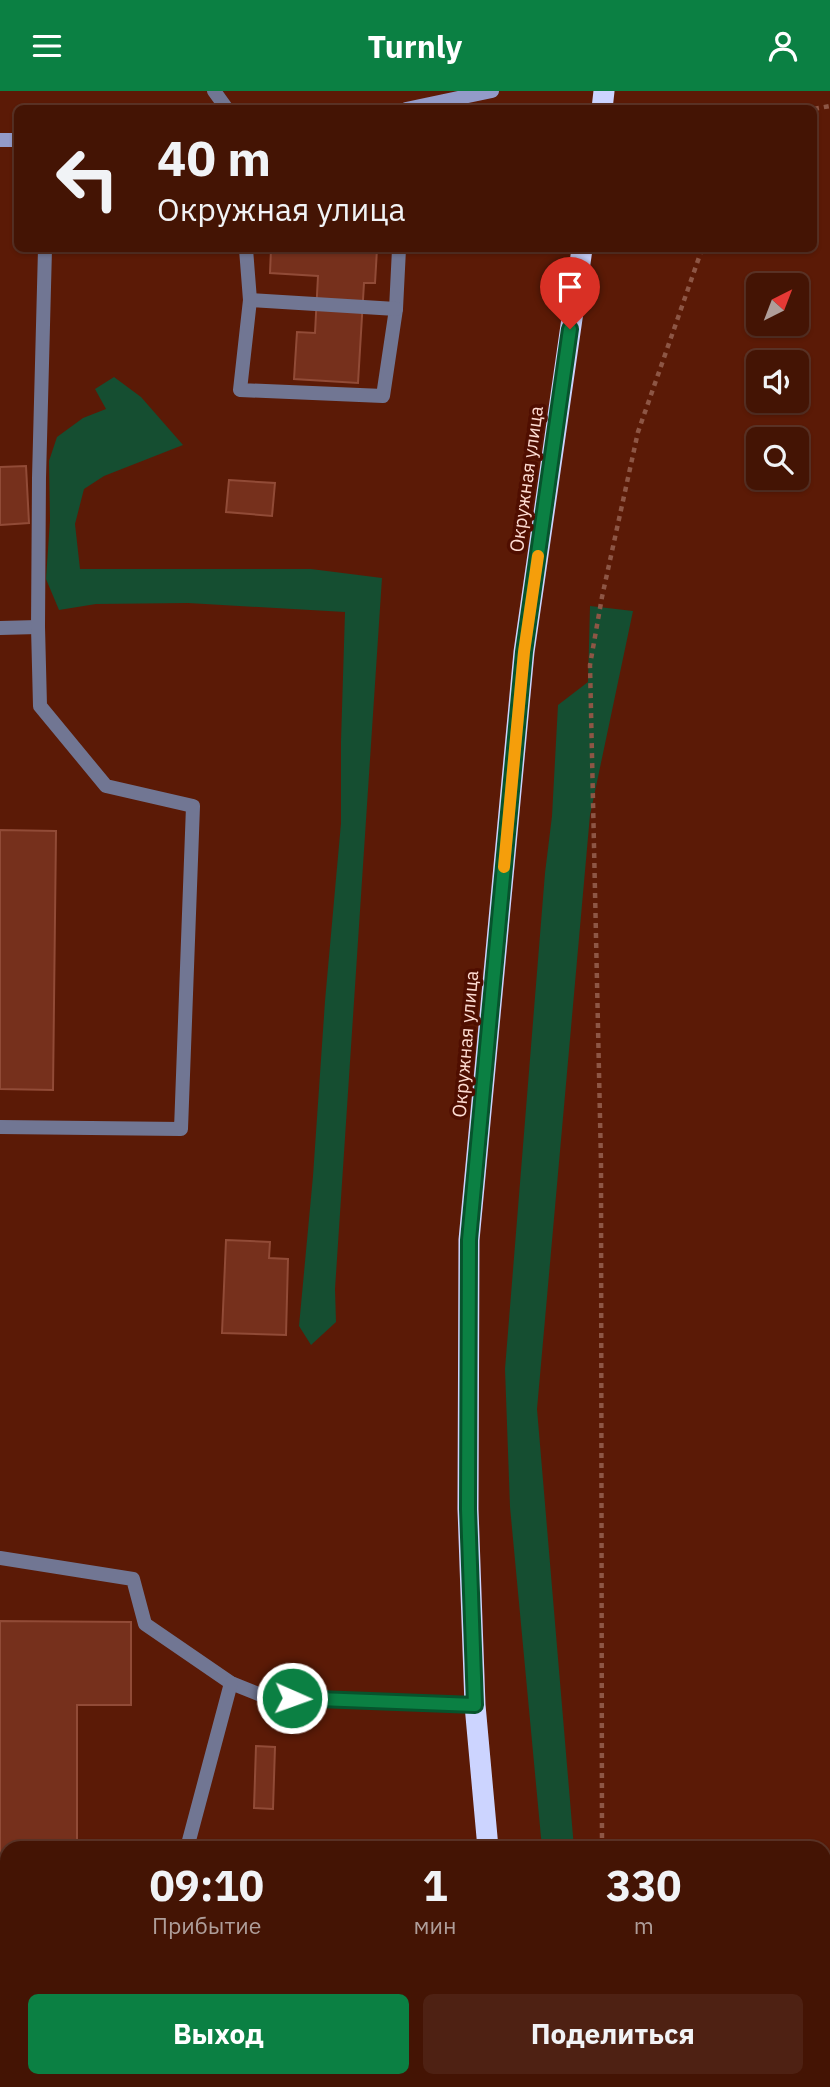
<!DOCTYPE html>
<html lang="ru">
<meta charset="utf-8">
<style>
:root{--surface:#441404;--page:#4e2113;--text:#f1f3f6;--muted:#af9e9a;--line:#5c3326;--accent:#0b8043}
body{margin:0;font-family:"IBM Plex Sans",sans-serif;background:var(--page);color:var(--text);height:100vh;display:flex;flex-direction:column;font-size:26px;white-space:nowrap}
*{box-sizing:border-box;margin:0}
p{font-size:23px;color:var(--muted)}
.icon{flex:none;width:38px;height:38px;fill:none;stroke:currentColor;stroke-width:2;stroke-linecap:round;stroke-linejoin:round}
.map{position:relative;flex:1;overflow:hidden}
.sheet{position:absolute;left:0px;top:1750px;width:831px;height:247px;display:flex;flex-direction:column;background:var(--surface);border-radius:21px 21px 0 0;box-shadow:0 2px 5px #0004,0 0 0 2px var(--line)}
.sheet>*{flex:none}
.top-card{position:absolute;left:14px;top:14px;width:803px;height:147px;border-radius:10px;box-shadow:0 2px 5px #0004,0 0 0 2px var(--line);background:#441404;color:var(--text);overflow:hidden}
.needle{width:46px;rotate:42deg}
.buttons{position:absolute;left:746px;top:182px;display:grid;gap:14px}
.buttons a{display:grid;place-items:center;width:63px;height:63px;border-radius:10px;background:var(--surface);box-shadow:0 2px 5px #0004,0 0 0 2px var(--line);font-size:35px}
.pin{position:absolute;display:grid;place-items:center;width:60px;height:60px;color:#fff;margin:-72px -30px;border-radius:50% 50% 50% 0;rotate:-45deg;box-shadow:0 0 7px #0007}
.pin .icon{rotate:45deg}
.me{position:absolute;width:77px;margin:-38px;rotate:92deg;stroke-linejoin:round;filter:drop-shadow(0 0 5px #0008)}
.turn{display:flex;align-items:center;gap:24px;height:147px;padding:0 28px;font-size:32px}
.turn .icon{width:91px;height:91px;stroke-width:2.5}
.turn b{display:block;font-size:49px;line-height:60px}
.eta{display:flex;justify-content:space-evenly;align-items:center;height:119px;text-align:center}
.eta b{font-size:42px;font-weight:800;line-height:49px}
.primary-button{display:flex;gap:14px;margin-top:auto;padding:14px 28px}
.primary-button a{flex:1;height:80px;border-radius:10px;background:var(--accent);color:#fff;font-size:28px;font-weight:800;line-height:80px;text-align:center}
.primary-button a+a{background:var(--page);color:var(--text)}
header{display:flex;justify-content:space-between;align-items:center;height:91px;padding:0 28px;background:var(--accent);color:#fff;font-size:32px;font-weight:800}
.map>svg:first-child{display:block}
.green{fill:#154e31}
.building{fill:#76301c;stroke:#914b37;stroke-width:2}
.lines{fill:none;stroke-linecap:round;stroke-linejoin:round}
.path{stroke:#8d5645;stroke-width:4.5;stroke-dasharray:5 5;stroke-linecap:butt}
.lane{stroke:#717693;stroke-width:14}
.secondary{stroke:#939bc9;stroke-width:14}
.highway{stroke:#ccd4ff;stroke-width:21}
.route-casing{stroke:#07532c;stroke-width:18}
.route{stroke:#0b8043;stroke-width:12}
.slow{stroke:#f59e0b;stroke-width:12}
.labels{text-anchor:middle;stroke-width:7;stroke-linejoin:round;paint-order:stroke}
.street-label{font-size:19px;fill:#ffddd3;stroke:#4f0e00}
</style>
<header><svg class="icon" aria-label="menu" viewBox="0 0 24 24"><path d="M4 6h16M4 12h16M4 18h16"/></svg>Turnly<svg class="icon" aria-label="person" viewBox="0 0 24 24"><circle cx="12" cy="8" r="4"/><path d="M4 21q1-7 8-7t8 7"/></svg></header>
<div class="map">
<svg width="830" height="1996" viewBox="0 0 830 1996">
<rect width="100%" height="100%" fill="#5b1a06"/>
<g class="green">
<path d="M114,286L141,306L183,354L104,385L84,398L75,433L80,478H311L382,487L335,1198L336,1231L311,1254L299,1235L313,1085L325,910L341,732V650L345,521L188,512L96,513L59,519L46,488L50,429L49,370L57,346L83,327L106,318L95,298Z"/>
<path d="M590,515L633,520L590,724L537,1318L574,1757H542L510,1416L505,1278L545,782L552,725L558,614L588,591Z"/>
</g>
<g class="building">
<path d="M271,158H377L375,192H364L358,292L294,288L297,241L315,242L318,185L270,182Z"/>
<path d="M26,375L29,432L0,434V376Z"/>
<path d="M229,389L275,392L272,425L226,421Z"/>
<path d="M0,739L56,740L53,999L0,998Z"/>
<path d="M226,1149L270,1151L269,1167L288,1168L286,1244L222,1242Z"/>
<path d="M0,1530L131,1531V1614H77V1757H7V1765H0Z"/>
<path d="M256,1655L275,1656L273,1718L254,1717Z"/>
<path d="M351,1753L352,1757H326V1755Z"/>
</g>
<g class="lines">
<g class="path">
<path d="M814,18L830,15"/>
<path d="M602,1757L601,1072L590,574L602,506L638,341L702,158"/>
<path d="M603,1990V1996"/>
</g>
<g class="lane">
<path d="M214,0L227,18"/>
<path d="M246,158L250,209L240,299L383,305L396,218L399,158"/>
<path d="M250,209L396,218"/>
<path d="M0,537L38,536"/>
<path d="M0,1036L181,1038L193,715L106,695L40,615L38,536L39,387L45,158"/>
<path d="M0,1467L133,1488L145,1533L231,1592L266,1606L475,1614"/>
<path d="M187,1757L231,1592"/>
<path d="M0,1800H7"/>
</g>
<g class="secondary">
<path d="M406,18L492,0"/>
<path d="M0,49H18"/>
</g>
<g class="highway">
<path d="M602,18L604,0"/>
<path d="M488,1757L475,1614L468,1418L469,1149L524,561L582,158"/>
<path d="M513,1990V1996"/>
</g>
</g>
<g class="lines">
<g class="route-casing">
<path id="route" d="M292,1607L475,1614L468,1418L469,1149L524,561L570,238"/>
</g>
<use href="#route" class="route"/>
<path class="slow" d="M504,776L524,561L538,465"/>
</g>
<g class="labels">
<g class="street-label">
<text transform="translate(526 388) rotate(-82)" y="7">Окружная улица</text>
<text transform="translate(465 953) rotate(-85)" y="7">Окружная улица</text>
</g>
</g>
</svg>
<div class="buttons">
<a><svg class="needle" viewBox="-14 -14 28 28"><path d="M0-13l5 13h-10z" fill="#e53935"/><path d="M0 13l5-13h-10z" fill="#af9e9a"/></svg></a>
<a><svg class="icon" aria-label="sound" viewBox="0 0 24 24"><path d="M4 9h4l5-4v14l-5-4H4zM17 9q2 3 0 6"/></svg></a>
<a><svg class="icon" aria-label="search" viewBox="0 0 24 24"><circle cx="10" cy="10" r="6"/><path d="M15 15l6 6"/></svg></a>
</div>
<div class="pin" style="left:570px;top:238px;background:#d93025"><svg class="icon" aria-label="arrive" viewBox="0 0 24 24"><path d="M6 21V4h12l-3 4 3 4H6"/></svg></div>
<svg class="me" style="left:292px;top:1607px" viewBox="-20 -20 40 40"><circle r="17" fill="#0b8043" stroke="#fff" stroke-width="3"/><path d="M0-11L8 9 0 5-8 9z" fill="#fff"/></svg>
<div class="top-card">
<div class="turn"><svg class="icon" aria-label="left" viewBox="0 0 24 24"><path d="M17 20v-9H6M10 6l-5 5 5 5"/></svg><div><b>40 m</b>Окружная улица</div></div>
</div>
<section class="sheet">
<div class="eta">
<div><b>09:10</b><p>Прибытие</p></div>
<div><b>1</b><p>мин</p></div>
<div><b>330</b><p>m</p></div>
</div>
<div class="primary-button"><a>Выход</a><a>Поделиться</a></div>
</section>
</div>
